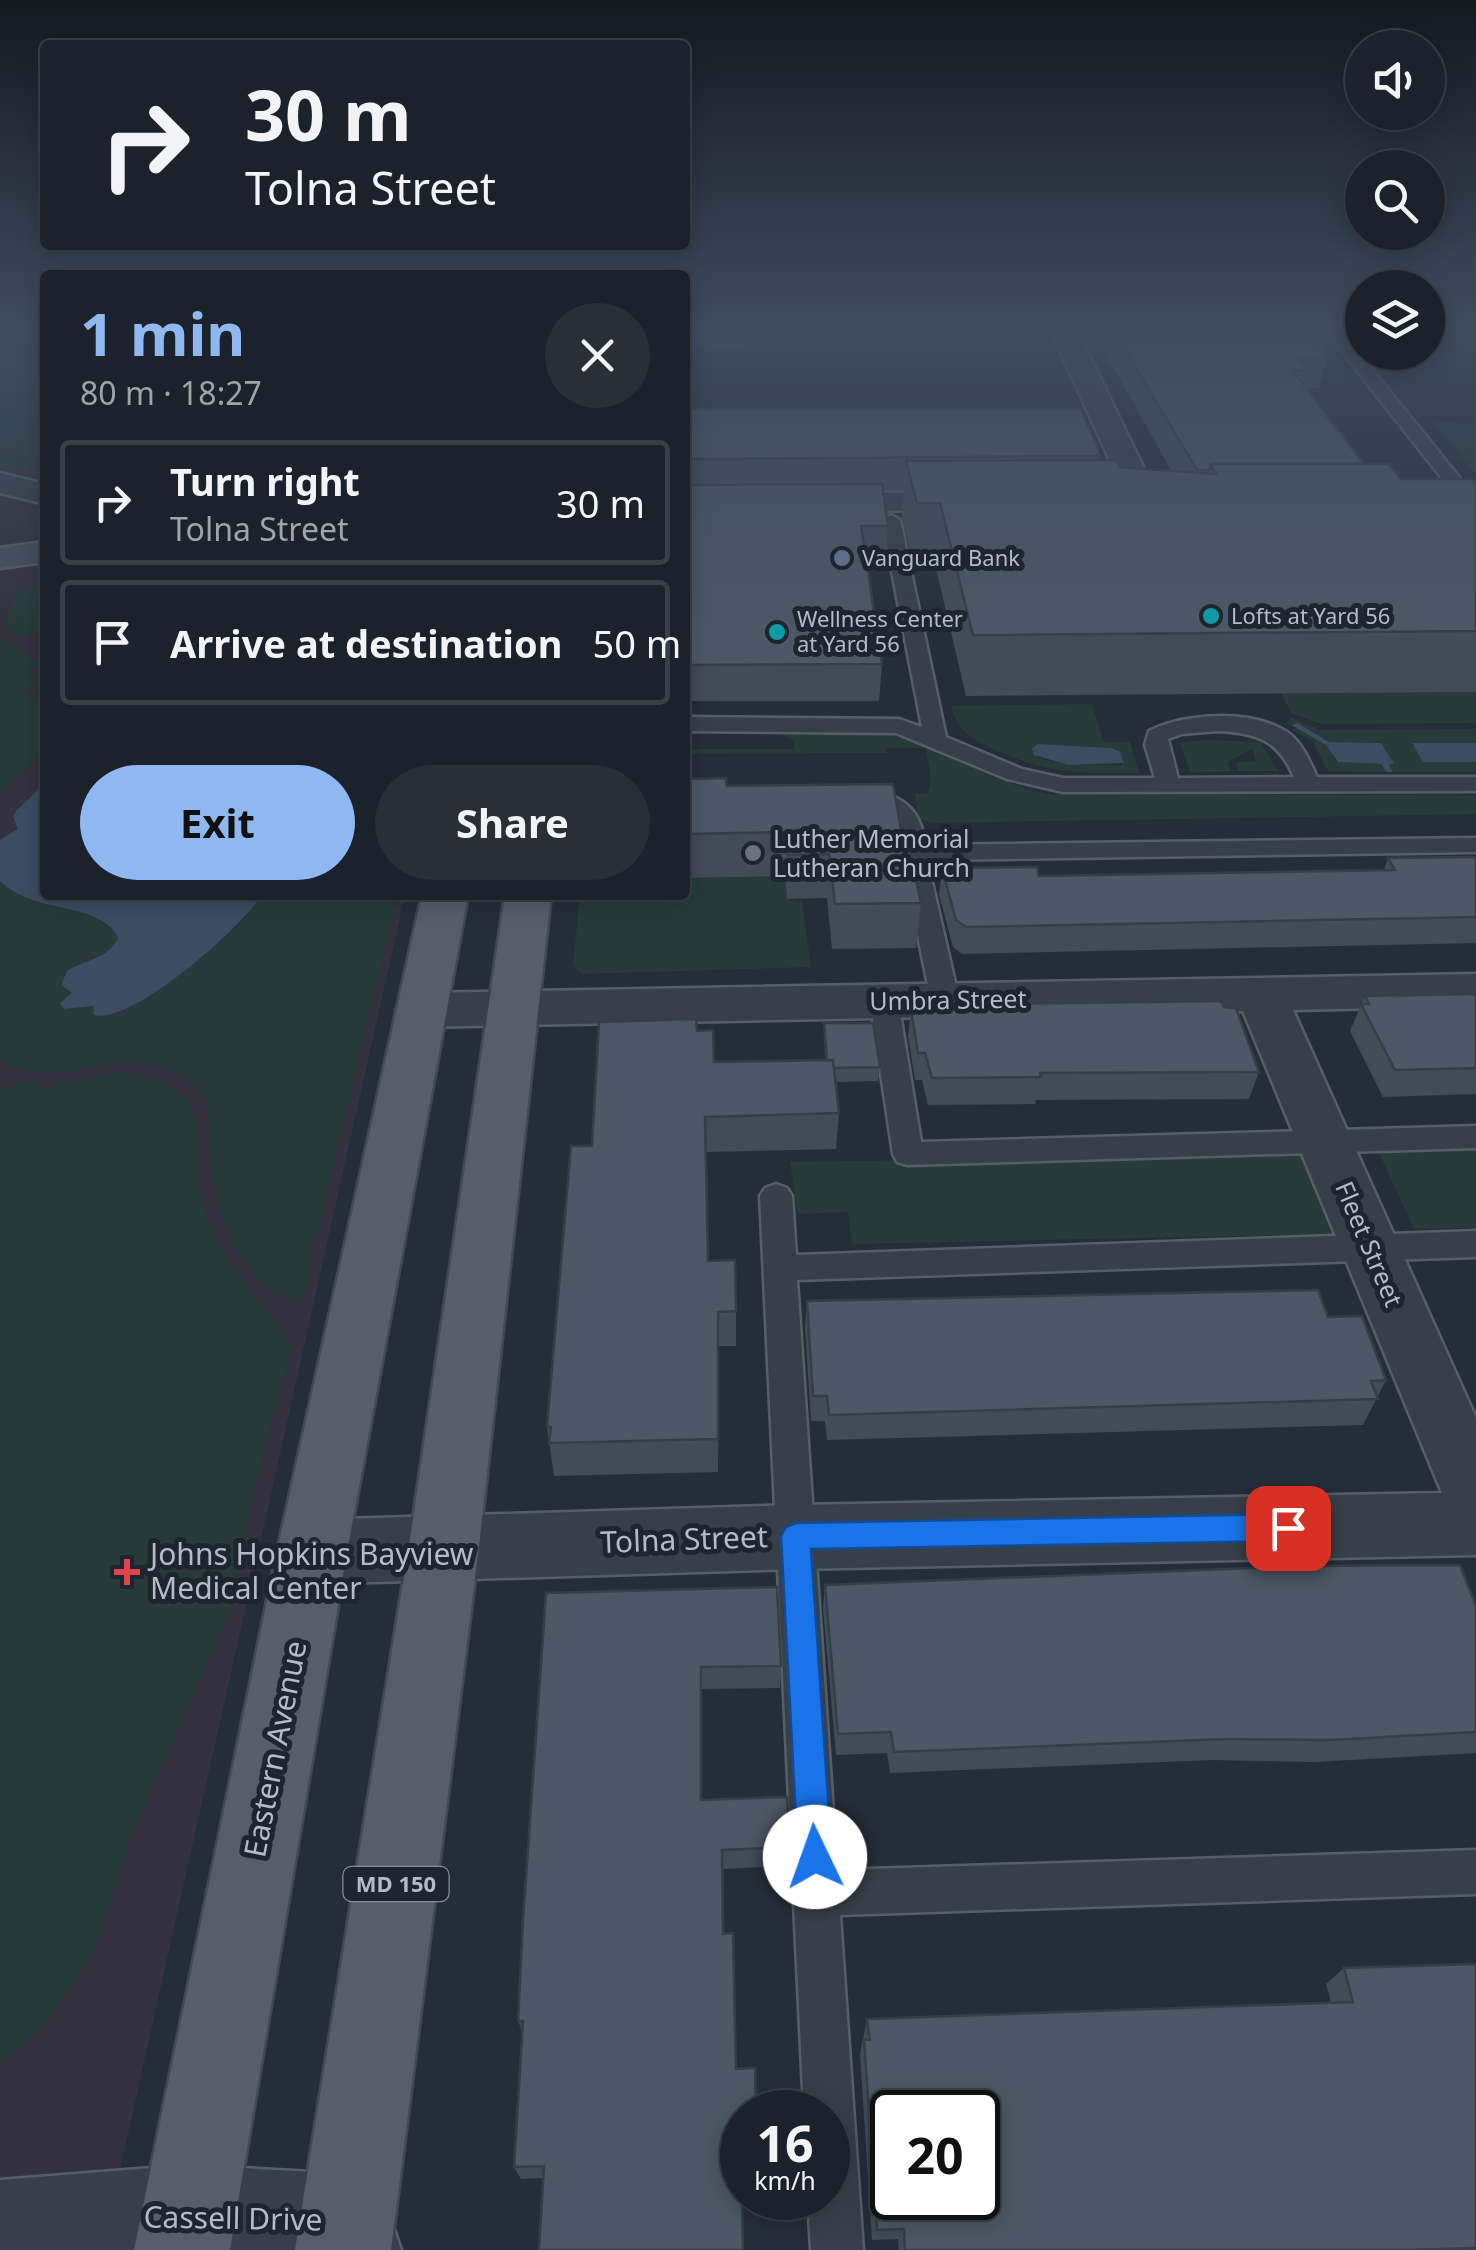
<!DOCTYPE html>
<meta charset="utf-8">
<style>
:root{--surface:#1b222b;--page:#282f37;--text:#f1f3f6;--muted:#a0a4a9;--line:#393f47;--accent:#8eb8ef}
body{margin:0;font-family:"Noto Sans",sans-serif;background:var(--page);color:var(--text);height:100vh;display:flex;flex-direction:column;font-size:38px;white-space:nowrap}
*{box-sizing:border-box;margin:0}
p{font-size:32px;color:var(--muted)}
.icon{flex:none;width:55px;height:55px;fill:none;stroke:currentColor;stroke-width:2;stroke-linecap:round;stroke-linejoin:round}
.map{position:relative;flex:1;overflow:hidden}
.sheet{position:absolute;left:40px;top:270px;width:650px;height:630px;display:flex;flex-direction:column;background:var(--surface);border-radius:10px;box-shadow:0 5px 25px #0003,0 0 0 2px var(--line)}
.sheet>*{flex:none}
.top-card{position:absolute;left:40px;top:40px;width:650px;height:210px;border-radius:10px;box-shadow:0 5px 25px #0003,0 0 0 2px var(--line);background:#1b222b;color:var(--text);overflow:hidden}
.buttons{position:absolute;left:1345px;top:30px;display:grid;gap:20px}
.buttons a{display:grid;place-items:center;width:100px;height:100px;border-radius:50%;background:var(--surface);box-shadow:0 5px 25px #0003,0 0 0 2px var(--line);font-size:50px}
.speed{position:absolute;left:720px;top:2090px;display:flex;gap:20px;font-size:50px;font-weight:700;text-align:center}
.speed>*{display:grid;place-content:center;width:130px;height:130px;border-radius:50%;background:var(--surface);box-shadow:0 5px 25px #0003,0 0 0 2px var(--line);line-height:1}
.speed small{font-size:25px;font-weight:400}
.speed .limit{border:5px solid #111;border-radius:15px;background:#fff;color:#111}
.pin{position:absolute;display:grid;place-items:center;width:85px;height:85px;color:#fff;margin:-42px;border-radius:20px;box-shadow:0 5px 15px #0006}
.me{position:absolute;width:110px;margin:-55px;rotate:357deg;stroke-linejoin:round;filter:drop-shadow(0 0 8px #0008)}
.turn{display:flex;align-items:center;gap:35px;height:210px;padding:0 40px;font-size:45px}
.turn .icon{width:130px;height:130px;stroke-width:2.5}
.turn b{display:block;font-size:70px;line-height:85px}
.round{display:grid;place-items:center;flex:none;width:105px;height:105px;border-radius:52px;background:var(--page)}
.summary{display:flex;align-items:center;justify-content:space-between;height:170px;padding:0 40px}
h1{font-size:60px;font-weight:700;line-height:75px;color:var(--accent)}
.cta{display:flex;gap:20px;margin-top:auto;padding:20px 40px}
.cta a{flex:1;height:115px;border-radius:60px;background:var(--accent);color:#111;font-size:40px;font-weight:700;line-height:115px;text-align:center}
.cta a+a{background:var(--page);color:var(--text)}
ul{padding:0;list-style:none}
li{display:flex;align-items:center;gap:30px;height:125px;margin:0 20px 15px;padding:0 20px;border:5px solid var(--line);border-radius:10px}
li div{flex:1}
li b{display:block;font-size:38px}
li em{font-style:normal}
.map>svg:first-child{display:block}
.medical{fill:#33323e}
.green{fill:#273b3b;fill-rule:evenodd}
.water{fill:#3a4d61}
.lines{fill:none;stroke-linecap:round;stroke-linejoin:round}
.lane-casing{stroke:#565e67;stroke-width:5}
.street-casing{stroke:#565e67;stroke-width:5}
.secondary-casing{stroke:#565e67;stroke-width:5}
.primary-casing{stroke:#414952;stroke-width:5}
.lane{fill:#374049;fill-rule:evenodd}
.street{fill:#374049;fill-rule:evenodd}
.secondary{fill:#464f5c;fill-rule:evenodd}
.primary{fill:#565f69;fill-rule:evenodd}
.wall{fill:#414c57}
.building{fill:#4c5865;stroke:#353e47;stroke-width:2.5;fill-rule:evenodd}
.route{fill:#1a73e8;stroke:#114b97;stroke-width:2.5}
.service-dot{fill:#5c6f8a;stroke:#1d252e;stroke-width:4}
.culture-dot{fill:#0f9aa8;stroke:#1d252e;stroke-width:4}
.worship-dot{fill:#6b7280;stroke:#1d252e;stroke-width:4}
.health-dot{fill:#e0444e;stroke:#1d252e;stroke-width:4}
.labels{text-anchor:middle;stroke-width:10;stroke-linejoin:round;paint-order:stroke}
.far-poi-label{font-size:22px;fill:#b3bbc5;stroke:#1d252e;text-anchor:start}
.shield{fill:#1d252e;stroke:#868e98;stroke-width:2.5}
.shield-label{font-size:22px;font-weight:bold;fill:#b3bbc5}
.poi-label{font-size:25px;fill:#b3bbc5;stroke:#1d252e;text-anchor:start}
.street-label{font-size:25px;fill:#b3bbc5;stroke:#1d252e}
.near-street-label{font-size:30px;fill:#b3bbc5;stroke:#1d252e}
.near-poi-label{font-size:30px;fill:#b3bbc5;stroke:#1d252e;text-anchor:start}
</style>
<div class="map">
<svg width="1476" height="2250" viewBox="0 0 1476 2250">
<rect width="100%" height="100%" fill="#242e39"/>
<path class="medical" d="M0,326H45V895H405L102,2250H0Z"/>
<g class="green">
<path d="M17,334H45V375L25,400L45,401L36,413H45V468H23L0,476V341Z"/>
<path d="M1432,422L1476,423V474Z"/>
<path d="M45,583V629L27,636L9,634L5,621L21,588Z"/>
<path d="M0,637C14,647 31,649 37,668L29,670L30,676L37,675L34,689L26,690V696H34L45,715V750L0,791Z"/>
<path d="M1476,692V723L1322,724L1291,713L1281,693Z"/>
<path d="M1092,704L1104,742H1130L1139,773C1081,773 1053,775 1000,752C974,740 958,734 951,706ZM1037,744L1112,748L1123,765H1068L1038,758Z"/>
<path d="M1291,718L1321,730L1476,729V743L1412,744L1423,761L1476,762V772H1393L1388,764L1393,762L1381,743L1329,742L1299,723L1283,725Z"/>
<path d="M1299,727L1326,745L1337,762L1381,764L1386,772L1328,771L1313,742L1292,730Z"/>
<path d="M882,732C939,746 988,781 1046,794L1476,795V814L933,823L919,819L915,793L928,794L931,780L926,748H886V753L685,754V749H794V741L779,733L783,732Z"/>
<path d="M1204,740L1261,742L1278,771H1238L1237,762H1256L1252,749L1228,762L1230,772H1190L1180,743Z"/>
<path d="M785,876L787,899L802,902L811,967L582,974L573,965L580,895H685V878Z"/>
<path d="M0,881C35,915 99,900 118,938L114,946L67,970L61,985L73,993L64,1009L94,1006L116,1015C163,988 232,942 262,895H398L361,1047L357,1052L358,1062L316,1237L309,1251L313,1255L302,1303C244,1292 217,1215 211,1163C208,1140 216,1108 198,1089C136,1027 57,1100 0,1060Z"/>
<path d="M125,1072C148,1075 171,1081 187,1100C203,1120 194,1157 198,1182C211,1256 254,1287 292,1346L260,1466L229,1612L132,1834L91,1958L47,2024L0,2065V1091L14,1083H39L37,1089L55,1088L58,1082Z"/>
<path d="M1476,1148V1228L1414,1229L1378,1151Z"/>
<path d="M1303,1154L1335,1234L852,1244L848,1212L798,1214L790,1162Z"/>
</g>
<g class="water">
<path d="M1298,723L1329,742L1381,743L1394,763L1389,765L1393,772H1386L1381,764L1338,762L1326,745L1291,725Z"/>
<path d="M1412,743H1476V762H1423Z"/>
<path d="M1037,744L1112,748L1120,752L1124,763L1068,765L1034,755L1032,749Z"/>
<path d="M45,783V895H262C241,928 132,1025 94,1015L93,1006L64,1009L60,1003L72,993L61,985L67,971C84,960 110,958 118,938C100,900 36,916 0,881V840L18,829L13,816L16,811Z"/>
</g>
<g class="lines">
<g class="lane-casing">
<g id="lane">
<path d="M1322,326H1337L1476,498V515L1470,514Z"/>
<path d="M1428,326L1476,328V336L1428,334Z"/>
<path d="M891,515L900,520L946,737L1022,769L1063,778H1155L1145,745L1149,731C1185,713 1251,709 1287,732C1302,742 1310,762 1317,777H1476V791L1063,792L1007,779L896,733L685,731V717L899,719L922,727L882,520ZM1218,731C1257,733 1278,740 1294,777L1178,778L1168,739L1182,734Z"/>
<path d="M862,790C899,793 921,806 925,845L1476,838V852L927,860L959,1000L955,1006H935L931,1000L901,853L899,826L893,814L878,806L854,802L850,797Z"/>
<path d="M884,992L894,995L898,1001L921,1142L1476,1126V1148L908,1165L897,1162L893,1154L870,1001L874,995Z"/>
<path d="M776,1184L787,1188L792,1196L796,1255L1476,1231V1257L797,1280L837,1870L1476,1850V1894L840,1915L863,2250H811L808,2198H828V2112H804L760,1196L765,1188Z"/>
</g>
</g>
<g class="street-casing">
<g id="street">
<path d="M1049,326H1075L1165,512L1161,519H1137L1133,512Z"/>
<path d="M0,473L45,484V504L0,493Z"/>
<path d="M979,492L991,495L995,502L991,509L685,514V494Z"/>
<path d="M1476,974V1006L1293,1010L1476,1418V1555L796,1569L312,1584L287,1575L277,1552L287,1529L312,1520L796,1505L1442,1493L1243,1011L421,1027L403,1022L396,1010L403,998L421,993Z"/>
<path d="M189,2165L347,2174L380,2188L401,2250H0V2180Z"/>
</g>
</g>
<g class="secondary-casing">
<path id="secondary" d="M45,542V562L0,568V548Z"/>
</g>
<g class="primary-casing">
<g id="primary">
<path d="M422,895H468L347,1552L230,2250H134L277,1552Z"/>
<path d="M505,895H551L479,1546L391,2250H295L409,1546Z"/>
</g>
</g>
<use href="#lane" class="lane"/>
<use href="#street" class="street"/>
<use href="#secondary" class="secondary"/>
<use href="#primary" class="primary"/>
</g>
<g class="wall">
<rect x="685" y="326" width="61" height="24"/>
<path d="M1090,326H1302L1327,357L1319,388H1306L1364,464L1401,479L1476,484V692L966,696L934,560H912L902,517L904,490H883L888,526L886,560H866L882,664L879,701H685V409L1101,456L1100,460L1120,467L1171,470Z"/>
<path d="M685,779L727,786L905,852L921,903L916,948L832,949L827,898L787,899L785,876L685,878Z"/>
<path d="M1476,857V943L962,954L953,947L939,895L942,868L1039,876L1384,870L1388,858Z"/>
<path d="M1476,994V1094L1383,1097L1350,1031L1365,996Z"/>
<path d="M1224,1007L1259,1072L1249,1099L1036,1100L1035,1104L928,1105L922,1080H915L908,1036L911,1010Z"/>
<path d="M824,1023L880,1067L878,1081L836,1082L839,1113L836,1149L706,1152L708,1261L736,1311V1346H719L718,1472L554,1476L547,1427L592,1146L697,1031L714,1062L825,1060Z"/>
<path d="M807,1301L1328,1317L1386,1380L1363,1425L827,1440L825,1421H811L805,1328Z"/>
<path d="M825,1585L1476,1606V1753L1314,1762L1213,1760L890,1773L887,1753L836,1755L823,1608Z"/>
<path d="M546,1593L781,1666L780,1688L702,1689V1800L790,1847L788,1866L723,1869V1934L736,2069L755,2068L756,2112H742V2124L543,2178L521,2179L514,2167L522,2031L518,2021Z"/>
<path d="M1476,1964V2250H899L898,2239L872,2240L860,2054L867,2019L1331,2002L1326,1984L1344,1968Z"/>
</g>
<g class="building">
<path d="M1111,326H1302L1327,357H1299L1308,370L1293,371L1364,464H1211L1209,470H1197Z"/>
<path d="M685,409H1081L1101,456L685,459Z"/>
<path d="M1117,460L1120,467L1216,474L1211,464H1389L1401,479H1472L1476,484V631L973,635L940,503H917L906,461Z"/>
<path d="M882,484L888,526H861L882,664L685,665V485Z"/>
<path d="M726,778L727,786L893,784L905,852L910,851L921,903L835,904L829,854L788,855L786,832L685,834V779Z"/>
<path d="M1476,857V917L966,927L956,920L942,868L1037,867L1039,876L1395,870L1388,858Z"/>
<path d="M1476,994V1068L1395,1070L1361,1004H1369L1365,996Z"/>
<path d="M1221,1001L1224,1007L1236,1008L1259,1072L1040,1073L1041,1077L932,1078L925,1053H918L911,1010L1000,1004Z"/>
<path d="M696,1019L697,1031L713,1030L714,1062L833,1060L839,1113L705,1117L708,1261L735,1260L736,1311L718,1312V1439L549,1443L551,1427H547L571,1146H592L599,1022Z"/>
<path d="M824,1023H873L880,1067L834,1068L833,1060H827Z"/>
<path d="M1318,1290L1328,1317L1362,1316L1386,1380L1371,1381L1378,1399L829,1415L827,1396H813L807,1301Z"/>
<path d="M1460,1565L1476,1606V1732L1330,1740L1226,1739L894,1752L891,1732L838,1734L825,1585L1305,1566Z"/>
<path d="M777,1587L781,1666L701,1667V1800L787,1797L790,1847L722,1850L723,1934L733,1933L736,2069L755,2068L756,2109L740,2110L743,2250H539L544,2166L514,2167L523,2021H518L523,1921L546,1593Z"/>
<path d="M1476,1964V2248L1408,2250H905L904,2229L877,2230L864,2039L870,2040L867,2019L1353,2002L1344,1968ZM892,2112H978V2198H892Z"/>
</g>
<linearGradient id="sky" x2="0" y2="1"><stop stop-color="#14191f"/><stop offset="0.51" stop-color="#3f4c5f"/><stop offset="1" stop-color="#3f4c5f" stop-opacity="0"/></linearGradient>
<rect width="1476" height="641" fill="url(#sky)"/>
<path class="route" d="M1288,1514L1298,1518L1302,1528L1298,1537L1288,1541L811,1549L832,1857L827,1869L815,1874L803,1869L798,1857L781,1536L786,1527L796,1523Z"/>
<circle class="service-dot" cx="842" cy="558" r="10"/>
<g class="culture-dot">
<circle cx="1211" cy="616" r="10"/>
<circle cx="777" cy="632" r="10"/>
</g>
<circle class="worship-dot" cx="753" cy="853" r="10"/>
<path class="health-dot" d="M122 1557h10v10h10v10h-10v10h-10v-10h-10v-10h10z"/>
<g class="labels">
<g class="far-poi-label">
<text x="862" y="566">Vanguard Bank</text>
<text x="1231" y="624">Lofts at Yard 56</text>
<text x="797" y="627">Wellness Center<tspan x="797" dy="25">at Yard 56</tspan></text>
</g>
<rect class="shield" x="343.5" y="1867" width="105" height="34" rx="8"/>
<g class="shield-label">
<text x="396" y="1892">MD 150</text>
</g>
<g class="poi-label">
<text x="773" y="848">Luther Memorial<tspan x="773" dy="29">Lutheran Church</tspan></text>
</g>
<g class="street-label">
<text transform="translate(948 1000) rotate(-1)" y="9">Umbra Street</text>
<text transform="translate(1369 1244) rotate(67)" y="9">Fleet Street</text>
</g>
<g class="near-street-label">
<text transform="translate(684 1540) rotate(-2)" y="10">Tolna Street</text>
<text transform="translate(276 1749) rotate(-79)" y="10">Eastern Avenue</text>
<text transform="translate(233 2219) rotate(1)" y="10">Cassell Drive</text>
</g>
<g class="near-poi-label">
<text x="150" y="1565">Johns Hopkins Bayview<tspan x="150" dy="34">Medical Center</tspan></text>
</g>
</g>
</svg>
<div class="buttons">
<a><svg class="icon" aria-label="sound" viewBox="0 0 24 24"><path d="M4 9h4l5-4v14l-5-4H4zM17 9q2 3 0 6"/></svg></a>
<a><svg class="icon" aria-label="search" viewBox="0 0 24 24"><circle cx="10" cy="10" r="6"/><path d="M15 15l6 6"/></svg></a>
<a><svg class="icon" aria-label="layers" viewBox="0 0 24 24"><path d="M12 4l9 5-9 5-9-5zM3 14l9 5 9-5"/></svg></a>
</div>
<div class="speed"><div>16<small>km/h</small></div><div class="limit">20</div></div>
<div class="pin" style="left:1288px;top:1528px;background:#d93025"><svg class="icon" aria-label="arrive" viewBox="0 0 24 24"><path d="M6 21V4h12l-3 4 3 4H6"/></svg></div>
<svg class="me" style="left:815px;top:1857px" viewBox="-20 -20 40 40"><circle r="19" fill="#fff"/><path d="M0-13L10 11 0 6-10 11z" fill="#1a73e8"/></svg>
<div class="top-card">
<div class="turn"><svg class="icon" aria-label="right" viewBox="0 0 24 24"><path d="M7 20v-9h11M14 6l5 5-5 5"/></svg><div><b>30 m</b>Tolna Street</div></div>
</div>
<section class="sheet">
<div class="summary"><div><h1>1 min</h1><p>80 m · 18:27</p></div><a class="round"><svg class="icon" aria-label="close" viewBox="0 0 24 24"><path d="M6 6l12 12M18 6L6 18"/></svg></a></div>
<ul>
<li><svg class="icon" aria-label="right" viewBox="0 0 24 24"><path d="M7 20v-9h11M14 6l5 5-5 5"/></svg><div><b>Turn right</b><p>Tolna Street</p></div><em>30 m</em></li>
<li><svg class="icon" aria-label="arrive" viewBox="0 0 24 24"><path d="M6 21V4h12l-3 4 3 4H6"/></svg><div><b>Arrive at destination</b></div><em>50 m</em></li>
</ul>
<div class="cta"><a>Exit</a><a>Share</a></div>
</section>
</div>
